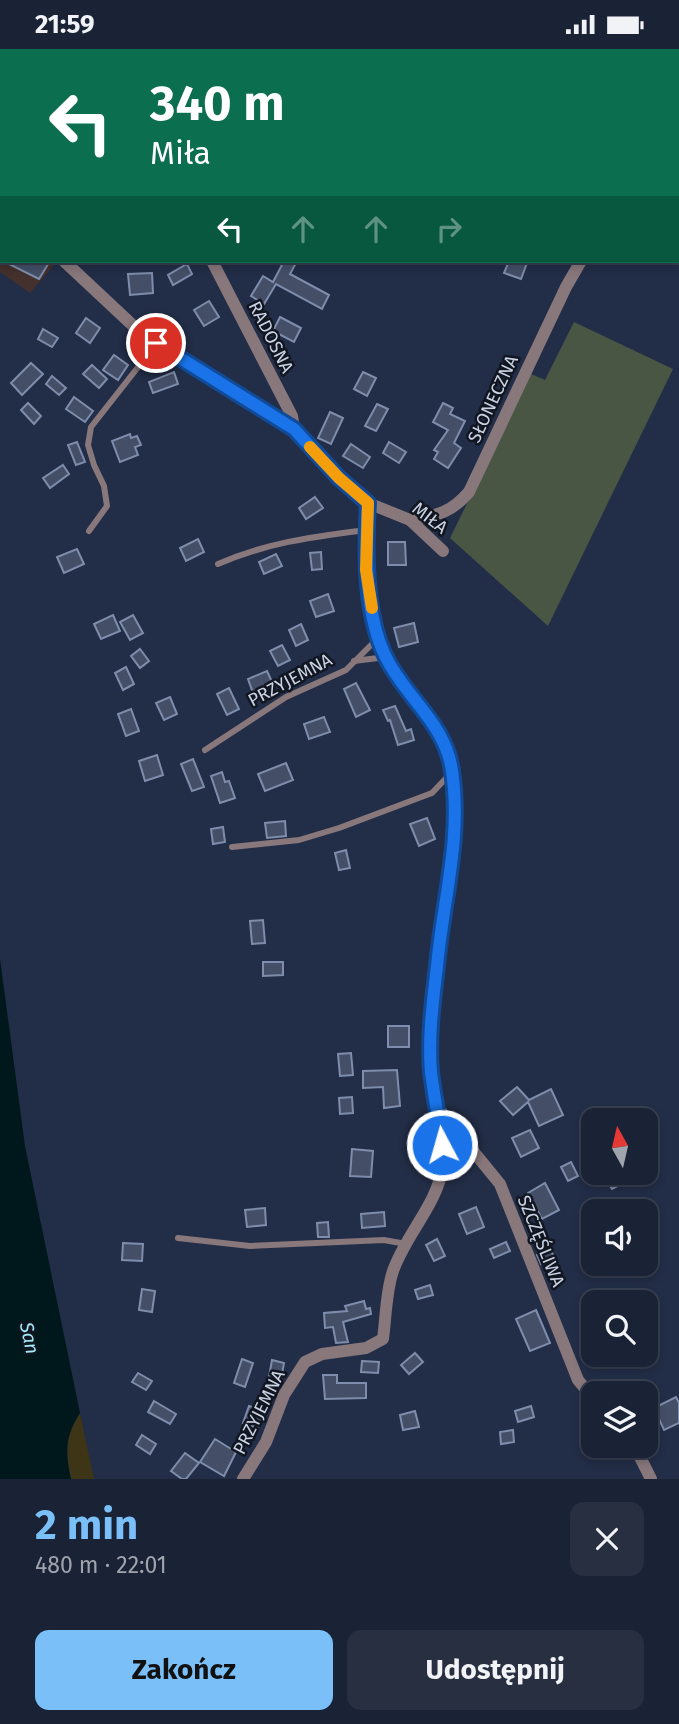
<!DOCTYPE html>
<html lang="pl">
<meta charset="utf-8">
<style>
:root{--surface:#1a2235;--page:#272f41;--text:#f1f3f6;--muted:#9fa4ad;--line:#383f50;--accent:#7abff8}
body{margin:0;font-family:"Fira Sans",sans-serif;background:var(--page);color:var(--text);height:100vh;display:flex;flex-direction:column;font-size:26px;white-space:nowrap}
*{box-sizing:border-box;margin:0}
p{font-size:23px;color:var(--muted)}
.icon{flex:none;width:38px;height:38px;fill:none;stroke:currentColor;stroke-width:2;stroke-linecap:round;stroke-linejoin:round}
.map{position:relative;height:1430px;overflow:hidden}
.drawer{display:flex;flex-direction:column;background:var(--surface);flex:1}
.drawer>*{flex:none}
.guide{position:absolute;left:0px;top:0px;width:679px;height:214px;box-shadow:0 4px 10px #0003,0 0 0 2px var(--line);background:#0b6e4f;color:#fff;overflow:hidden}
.needle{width:46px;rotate:352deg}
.fabs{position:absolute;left:581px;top:1059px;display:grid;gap:14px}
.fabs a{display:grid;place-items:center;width:77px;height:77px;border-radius:14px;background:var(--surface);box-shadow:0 4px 10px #0003,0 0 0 2px var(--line);font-size:35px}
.pin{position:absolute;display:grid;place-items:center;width:60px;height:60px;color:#fff;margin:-30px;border:4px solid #fff;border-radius:50%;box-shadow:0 2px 7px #0007}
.me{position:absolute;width:77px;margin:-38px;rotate:354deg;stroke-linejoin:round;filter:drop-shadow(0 0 5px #0008)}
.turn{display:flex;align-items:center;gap:24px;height:147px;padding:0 35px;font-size:32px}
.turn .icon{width:91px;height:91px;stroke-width:2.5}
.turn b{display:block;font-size:49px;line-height:60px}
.lanes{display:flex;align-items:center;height:66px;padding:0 35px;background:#0003;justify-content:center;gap:35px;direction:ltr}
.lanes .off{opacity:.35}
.round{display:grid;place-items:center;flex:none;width:74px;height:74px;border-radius:14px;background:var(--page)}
.summary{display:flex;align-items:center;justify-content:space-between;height:119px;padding:0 35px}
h1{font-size:42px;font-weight:700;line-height:52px;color:var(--accent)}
.button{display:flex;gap:14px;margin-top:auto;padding:14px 35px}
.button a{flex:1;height:80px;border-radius:14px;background:var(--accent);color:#111;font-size:28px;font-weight:700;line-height:80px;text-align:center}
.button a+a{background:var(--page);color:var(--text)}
.status{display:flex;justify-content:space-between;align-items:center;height:49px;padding:0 35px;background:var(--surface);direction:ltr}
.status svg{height:19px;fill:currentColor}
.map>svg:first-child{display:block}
.commercial{fill:#44302d}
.green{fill:#495643}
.sand{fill:#3d3515}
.water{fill:#00181c}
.building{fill:#444f67;stroke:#7e8dab;stroke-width:2}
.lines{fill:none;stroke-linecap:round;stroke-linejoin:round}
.lane{stroke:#88777b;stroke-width:6}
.street{stroke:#88777b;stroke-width:12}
.route-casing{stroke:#114b97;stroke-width:18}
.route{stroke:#1a73e8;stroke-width:12}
.slow{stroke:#f59e0b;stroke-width:12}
.labels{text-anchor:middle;stroke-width:5;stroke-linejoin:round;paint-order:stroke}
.street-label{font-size:18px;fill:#cad3e3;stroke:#111621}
.water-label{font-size:19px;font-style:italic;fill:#a4ebf7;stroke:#111621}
</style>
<div class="status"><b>21:59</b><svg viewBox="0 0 49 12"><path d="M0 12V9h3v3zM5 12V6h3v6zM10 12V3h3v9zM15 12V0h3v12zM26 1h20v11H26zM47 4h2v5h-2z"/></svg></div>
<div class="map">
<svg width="679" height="1430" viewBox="0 0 679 1430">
<rect width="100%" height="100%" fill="#222d47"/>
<path class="commercial" d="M0,186L2,212H50L55,215L30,244L0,223Z"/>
<path class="green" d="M574,273L673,320L548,577L450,489L531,325L545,331Z"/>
<path class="sand" d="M80,1364L94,1430H71C65,1403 65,1387 80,1364Z"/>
<path class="water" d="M0,910L25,1097L80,1364C65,1387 65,1403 71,1430H0Z"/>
<g class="building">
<path d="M3,212H50L39,230Z"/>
<path d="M284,212H297L290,225L329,246L322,260L276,235L264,255L251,247L263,227L273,233Z"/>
<path d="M509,212L527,214L521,230L504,224Z"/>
<path d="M187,215L192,225L173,236L168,226Z"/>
<path d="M152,224L153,244L130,246L128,225Z"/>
<path d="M209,252L219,268L204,277L194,261Z"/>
<path d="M280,268L301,279L294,293L273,282Z"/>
<path d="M86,269L100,279L90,294L76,284Z"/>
<path d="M43,280L58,289L52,298L38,290Z"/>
<path d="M114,306L128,316L118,331L103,321Z"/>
<path d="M31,314L43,325L22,346L11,334Z"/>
<path d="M92,316L107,330L99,339L83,325Z"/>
<path d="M174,323L178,335L153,344L149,333Z"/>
<path d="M363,323L376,329L367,347L354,340Z"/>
<path d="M52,327L66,339L59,346L46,335Z"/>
<path d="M74,348L93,362L85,373L66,360Z"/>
<path d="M28,354L41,367L34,375L21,361Z"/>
<path d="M443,354L453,359L450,365L465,372L454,394L461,399L448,419L434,410L438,403L434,401L448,381L433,373Z"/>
<path d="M377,355L388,360L376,382L365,377Z"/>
<path d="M330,363L343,369L331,395L318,389Z"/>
<path d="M130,385L131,389L137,387L141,396L135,398L138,406L120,413L112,392Z"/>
<path d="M77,393L85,413L76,416L68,396Z"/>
<path d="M389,393L406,403L399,414L383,404Z"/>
<path d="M351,395L370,408L363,419L343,407Z"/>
<path d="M63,416L69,425L50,439L43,429Z"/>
<path d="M315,448L323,459L306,470L299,459Z"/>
<path d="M198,490L204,503L186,512L180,499Z"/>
<path d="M388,493H405L406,516H388Z"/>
<path d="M77,500L84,515L64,524L57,508Z"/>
<path d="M321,503L322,520L312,521L310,504Z"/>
<path d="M276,505L282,517L264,525L259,513Z"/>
<path d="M328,545L334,562L316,568L310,552Z"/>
<path d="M113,566L120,582L101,590L94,575Z"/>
<path d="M133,566L143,584L130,591L120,573Z"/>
<path d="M414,574L418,593L399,598L394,579Z"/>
<path d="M301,575L308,591L296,597L289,581Z"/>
<path d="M282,596L290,611L278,617L270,602Z"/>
<path d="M140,600L149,612L140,619L131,607Z"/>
<path d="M126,618L134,635L123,641L115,624Z"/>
<path d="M267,622L273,635L253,644L248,630Z"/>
<path d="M356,634L370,661L356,668L344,640Z"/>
<path d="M229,639L239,660L227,666L217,645Z"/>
<path d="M170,648L177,665L164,671L156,654Z"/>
<path d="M395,657L406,682L411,680L414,691L398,696L390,671L388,672L383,661Z"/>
<path d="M131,660L139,682L126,687L118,665Z"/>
<path d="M324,668L330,683L309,690L304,675Z"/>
<path d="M157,706L163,726L145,732L139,712Z"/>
<path d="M193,710L204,738L192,742L181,715Z"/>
<path d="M286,714L293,731L265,742L258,725Z"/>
<path d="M222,723L225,733L229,732L235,749L220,754L211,727Z"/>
<path d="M427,769L435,790L419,797L410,775Z"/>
<path d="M285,772L286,787L267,789L265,774Z"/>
<path d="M223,778L225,793L213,795L211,780Z"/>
<path d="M346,801L350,819L339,821L335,804Z"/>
<path d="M263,871L265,894L252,895L250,872Z"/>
<path d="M263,913H283V926L263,927Z"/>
<rect x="388" y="977" width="21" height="21"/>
<path d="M351,1004L353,1026L340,1027L338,1005Z"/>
<path d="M397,1021L400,1057L384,1059L383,1038L363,1039V1022Z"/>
<path d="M517,1038L529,1051L551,1040L563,1066L539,1077L528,1053L513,1066L500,1052Z"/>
<path d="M352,1048L353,1064L340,1065L339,1049Z"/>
<path d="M530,1081L539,1099L521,1108L512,1089Z"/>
<path d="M352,1100L373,1102L371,1128L350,1127Z"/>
<path d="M571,1113L578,1127L568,1132L561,1118Z"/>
<path d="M616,1124H622L627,1132L612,1140L606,1130Z"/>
<path d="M545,1134L559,1161L542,1170L528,1144Z"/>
<path d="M626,1150L633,1162H602Z"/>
<path d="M476,1158L484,1178L467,1185L459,1165Z"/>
<path d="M265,1159L266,1176L247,1178L245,1161Z"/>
<path d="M384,1163L385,1177L362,1179L361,1165Z"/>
<path d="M328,1173L329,1188H318L317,1174Z"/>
<path d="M437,1190L445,1207L434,1212L426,1196Z"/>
<path d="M506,1193L510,1202L494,1209L490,1200Z"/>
<path d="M123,1194L143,1195L142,1212L122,1211Z"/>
<path d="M550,1199L554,1208L541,1215L537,1206Z"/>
<path d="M430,1236L433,1246L418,1250L415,1241Z"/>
<path d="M142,1240L155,1242L152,1263L139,1261Z"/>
<path d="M640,1241L646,1253H616Z"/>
<path d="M364,1252L366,1260L370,1259L371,1265L343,1273L348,1293L336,1294L333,1278L325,1279L324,1264L347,1262L345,1257Z"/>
<path d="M536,1261L550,1294L530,1302L516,1270Z"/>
<path d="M415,1304L423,1313L409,1325L401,1316Z"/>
<path d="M242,1310L253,1314L245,1338L234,1334Z"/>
<path d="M272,1311L284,1314L280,1336L268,1334Z"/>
<path d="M362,1312L379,1313L378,1324L361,1323Z"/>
<path d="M138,1324L152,1332L146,1341L132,1333Z"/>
<path d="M323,1326H337V1334H366V1349L325,1350Z"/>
<path d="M676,1348L679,1354V1374L664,1381L654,1359Z"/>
<path d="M154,1352L176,1365L170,1375L148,1363Z"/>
<path d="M249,1357L264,1362L258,1379L243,1374Z"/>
<path d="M531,1357L534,1368L518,1373L515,1362Z"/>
<path d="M415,1362L419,1378L403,1381L400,1366Z"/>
<path d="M513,1381L514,1393L501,1395L500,1383Z"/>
<path d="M142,1386L156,1395L150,1405L136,1396Z"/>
<path d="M215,1390L236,1403L224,1427L200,1413Z"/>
<path d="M584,1396H611L591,1408Z"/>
<path d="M185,1404L199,1414L186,1430H182L171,1422Z"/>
</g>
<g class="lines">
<g class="lane">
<path d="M89,482L107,457L104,437L94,416L88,396L91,378L157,294"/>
<path d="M218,515C269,493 312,488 366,481"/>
<path d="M354,612L386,608"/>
<path d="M205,701L286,648L346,621L377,590"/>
<path d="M232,798L299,791L339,779L432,744L451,724"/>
<path d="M178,1189L250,1197L384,1191L406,1195"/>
</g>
<g class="street">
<path d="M135,2L138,0"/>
<path d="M204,2L205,0"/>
<path d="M677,67L679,66"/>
<path d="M0,118L2,117"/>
<path d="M0,177L2,178"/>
<path d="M64,212L142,285L294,380L339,429L368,454L410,471L443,502"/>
<path d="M212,212L292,367L294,380"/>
<path d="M410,471C437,466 450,465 469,443L566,238L581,212"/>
<path d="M438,1059L500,1135L578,1331L593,1349"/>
<path d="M634,1396L651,1430"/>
<path d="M243,1430L266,1393L284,1346L305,1313L322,1305L366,1299L383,1290C386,1268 386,1242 393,1222C406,1185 437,1156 443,1117C444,1109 442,1099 441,1091C438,1061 430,1031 430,1001C430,908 465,815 452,722C446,677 410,651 389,614C364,571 365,502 368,454"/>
</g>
</g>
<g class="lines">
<g class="route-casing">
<path id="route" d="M156,294L294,380L339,429L368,454C365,502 364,571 389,614C410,652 446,677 452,722C462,790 443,851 437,917C433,951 428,988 431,1023C434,1047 439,1071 442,1096"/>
</g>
<use href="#route" class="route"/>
<path class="slow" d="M310,398L339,429L368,454L366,521L372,559"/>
</g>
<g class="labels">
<g class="street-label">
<text transform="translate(271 288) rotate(63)" y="6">RADOSNA</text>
<text transform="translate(493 350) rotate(-65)" y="6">SŁONECZNA</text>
<text transform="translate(430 469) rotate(38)" y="6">MIŁA</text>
<text transform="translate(290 631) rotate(-28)" y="6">PRZYJEMNA</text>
<text transform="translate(541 1192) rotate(68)" y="6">SZCZĘŚLIWA</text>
<text transform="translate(259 1363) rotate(-63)" y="6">PRZYJEMNA</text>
</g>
<g class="water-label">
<text transform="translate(30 1289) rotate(78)" y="7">San</text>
</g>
</g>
</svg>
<div class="fabs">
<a><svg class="needle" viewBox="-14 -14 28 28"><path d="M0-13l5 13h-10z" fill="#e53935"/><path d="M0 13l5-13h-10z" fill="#9fa4ad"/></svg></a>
<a><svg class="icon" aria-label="sound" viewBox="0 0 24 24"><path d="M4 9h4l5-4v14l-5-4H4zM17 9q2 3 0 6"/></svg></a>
<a><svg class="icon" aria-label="search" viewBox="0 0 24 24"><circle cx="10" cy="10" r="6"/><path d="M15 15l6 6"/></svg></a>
<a><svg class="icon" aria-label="layers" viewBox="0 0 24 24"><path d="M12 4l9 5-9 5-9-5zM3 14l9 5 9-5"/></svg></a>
</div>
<div class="pin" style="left:156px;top:294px;background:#d93025"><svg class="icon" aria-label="arrive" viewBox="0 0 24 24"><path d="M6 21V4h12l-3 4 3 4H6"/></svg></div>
<svg class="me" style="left:442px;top:1096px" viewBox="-20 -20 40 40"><circle r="17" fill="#1a73e8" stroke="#fff" stroke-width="3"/><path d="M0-11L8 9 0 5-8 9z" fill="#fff"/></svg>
<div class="guide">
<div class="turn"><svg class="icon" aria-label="left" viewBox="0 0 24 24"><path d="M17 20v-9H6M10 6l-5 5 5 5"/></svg><div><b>340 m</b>Miła</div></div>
<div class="lanes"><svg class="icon" aria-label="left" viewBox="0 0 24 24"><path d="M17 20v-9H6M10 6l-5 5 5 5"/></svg><svg class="icon off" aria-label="ahead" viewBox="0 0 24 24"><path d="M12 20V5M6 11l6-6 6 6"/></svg><svg class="icon off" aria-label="ahead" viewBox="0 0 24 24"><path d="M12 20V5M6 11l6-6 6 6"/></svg><svg class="icon off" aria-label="right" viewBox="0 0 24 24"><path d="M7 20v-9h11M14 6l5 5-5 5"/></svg></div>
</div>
</div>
<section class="drawer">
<div class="summary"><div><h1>2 min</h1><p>480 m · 22:01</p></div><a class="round"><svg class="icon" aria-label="close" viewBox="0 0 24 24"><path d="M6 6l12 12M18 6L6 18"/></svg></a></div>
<div class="button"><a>Zakończ</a><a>Udostępnij</a></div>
</section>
